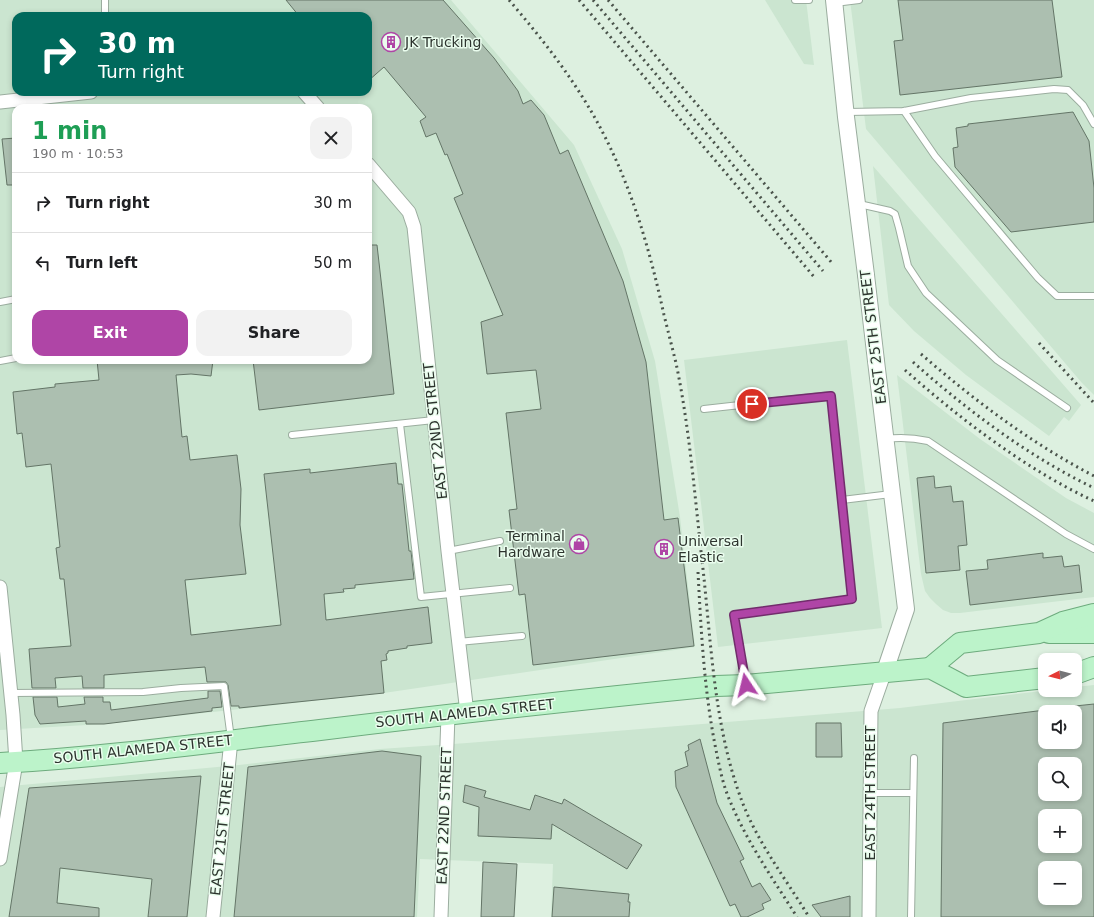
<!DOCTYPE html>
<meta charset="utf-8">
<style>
:root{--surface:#fff;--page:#f2f2f2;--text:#202124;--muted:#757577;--line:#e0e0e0;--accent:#af45a6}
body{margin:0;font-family:"DejaVu Sans",sans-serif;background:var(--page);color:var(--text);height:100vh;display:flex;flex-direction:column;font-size:15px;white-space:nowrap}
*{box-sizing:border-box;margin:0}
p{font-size:13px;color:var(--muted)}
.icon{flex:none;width:22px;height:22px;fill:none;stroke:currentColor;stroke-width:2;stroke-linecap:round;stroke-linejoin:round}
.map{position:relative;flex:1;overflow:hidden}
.panel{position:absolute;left:12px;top:104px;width:360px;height:260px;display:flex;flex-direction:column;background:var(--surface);border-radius:12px;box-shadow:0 2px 6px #0003}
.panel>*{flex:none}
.banner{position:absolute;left:12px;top:12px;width:360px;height:84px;border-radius:12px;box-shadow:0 2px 6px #0003;background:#00695c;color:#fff;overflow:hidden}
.needle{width:26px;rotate:264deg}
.controls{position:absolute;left:1038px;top:653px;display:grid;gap:8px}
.controls a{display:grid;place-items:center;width:44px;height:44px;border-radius:8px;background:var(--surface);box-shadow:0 2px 6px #0003;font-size:20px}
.pin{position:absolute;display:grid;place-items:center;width:34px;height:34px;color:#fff;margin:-17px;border:2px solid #fff;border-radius:50%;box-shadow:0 1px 4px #0007}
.me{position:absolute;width:44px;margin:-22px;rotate:350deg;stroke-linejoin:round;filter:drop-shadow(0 0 3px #0008)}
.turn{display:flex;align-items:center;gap:14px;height:84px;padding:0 20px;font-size:18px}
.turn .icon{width:52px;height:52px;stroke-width:2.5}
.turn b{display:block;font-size:28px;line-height:34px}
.round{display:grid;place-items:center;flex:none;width:42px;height:42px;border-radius:12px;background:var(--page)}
.summary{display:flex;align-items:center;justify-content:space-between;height:68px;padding:0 20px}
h1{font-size:24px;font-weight:800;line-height:30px;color:#1e9e55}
.button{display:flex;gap:8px;margin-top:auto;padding:8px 20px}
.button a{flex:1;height:46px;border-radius:12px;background:var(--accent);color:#fff;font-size:16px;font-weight:800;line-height:46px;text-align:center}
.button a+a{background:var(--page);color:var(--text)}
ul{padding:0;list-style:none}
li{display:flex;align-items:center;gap:12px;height:60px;padding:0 20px;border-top:1px solid var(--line)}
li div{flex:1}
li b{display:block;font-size:15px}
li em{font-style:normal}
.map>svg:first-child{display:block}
.built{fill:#cbe5d0;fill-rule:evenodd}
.building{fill:#acbfb0;stroke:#647567;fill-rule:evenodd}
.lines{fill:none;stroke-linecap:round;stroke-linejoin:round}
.service-casing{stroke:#9bad9f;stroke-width:8}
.minor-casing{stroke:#9bad9f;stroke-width:15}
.tertiary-casing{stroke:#9bad9f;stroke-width:18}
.primary-casing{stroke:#6dab7d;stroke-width:22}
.service{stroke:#fff;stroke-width:6}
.minor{stroke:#fff;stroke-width:13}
.tertiary{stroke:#fff;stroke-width:16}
.primary{stroke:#bcf3ca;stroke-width:20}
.rail{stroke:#4a534b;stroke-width:3;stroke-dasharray:2 4;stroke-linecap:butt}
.tertiary-bridge-casing{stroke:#9bad9f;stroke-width:18;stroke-linecap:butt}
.tertiary-bridge{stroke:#fff;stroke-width:16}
.route-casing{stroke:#722d6c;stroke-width:10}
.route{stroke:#af45a6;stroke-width:7}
.labels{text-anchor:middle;stroke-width:3;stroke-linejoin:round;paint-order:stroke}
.poi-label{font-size:14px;fill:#2d342e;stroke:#eafdee;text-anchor:start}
.street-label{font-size:14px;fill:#2d342e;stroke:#eafdee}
</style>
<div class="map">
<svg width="1094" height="917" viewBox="0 0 1094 917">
<rect width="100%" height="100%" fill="#ddf0e0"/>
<g class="built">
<path d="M0,0H451L574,145L622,249L655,361L680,517L695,647L384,693L104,724L0,730ZM16,16H368V92H16ZM16,108H368V360H16Z"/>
<path d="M765,0H806L814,65L804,64Z"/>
<path d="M850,0H1094V395L1082,383L866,129Z"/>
<path d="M873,166L1081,405L1069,421L1064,417L1049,436L966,375L914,331L889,305Z"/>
<path d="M847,340L882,628L718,647L684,360Z"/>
<path d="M897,375L980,439L1066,498L1094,513V597L960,613H951L943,610L936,604L930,598L925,591L921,574Z"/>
<path d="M1094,685V917H551L553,864L420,859L417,917H0V787L239,765L380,749L467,743L900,708L1050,690H1075V687ZM1045,712H1075V742H1045ZM1045,764H1075V794H1045ZM1045,816H1075V846H1045ZM1045,868H1075V898H1045Z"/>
</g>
<g class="building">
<path d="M286,0H443L494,58L518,91L523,104L531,100L544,115L560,154L568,150L623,281L646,362L664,520L678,518L694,646L533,665L525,594L519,595L509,510L517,509L506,413L541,409L536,370L487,374L481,322L503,315L454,198L463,194L447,154L445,155L436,133L426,137L420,121L426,117L384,67L368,81V16H299Z"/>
<path d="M898,0H1052L1062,77L900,95L894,41L903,40Z"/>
<path d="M1073,112L1089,141L1094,188V222L1011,232L955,167L953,148L958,147L956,128L968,126V124Z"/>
<path d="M16,138V185H7L2,139Z"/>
<path d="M368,245H377L394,394L259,410L253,360H368Z"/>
<path d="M97,360H213L211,376L191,374L176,375L182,437L187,436L190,460L237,455L241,489L240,525L246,574L185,580L191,635L281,625L264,474L310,469V473L396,463L398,484H402L409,551H411L414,579L355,585V588L343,589L344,592L324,594L326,620L428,607L432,643L407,646V648L388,651V653L386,654L387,660L381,661L384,693L239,708V706H231L228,685L226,682H207L205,667L104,675V688H83L82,676L55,678L56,688H32L29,649L71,646L64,579H60L56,548L60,547L51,464L26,467L22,433L17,434L13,392L55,387V384L99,380Z"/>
<path d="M934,476L935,488L951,486L953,502L963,501L967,545L958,546L960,570L926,573L917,478Z"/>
<path d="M1043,553V558L1062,556L1064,567L1079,565L1082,592L970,605L966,571L988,569L987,560Z"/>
<path d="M208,691H220L222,707L212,708V711L104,724H86V721L40,724L35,715L33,697H57L58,707L85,704L84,697H103V702H110L111,710L208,698Z"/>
<path d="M1094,704V917H941L943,723L1045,710V742H1075V706ZM1045,764H1075V794H1045ZM1045,816H1075V846H1045ZM1045,868H1075V898H1045Z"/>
<path d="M816,723H841L842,757H816Z"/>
<path d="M700,739L717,803L744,859L740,861L752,887L760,883L771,900L762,904L764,909L747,917H741L735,904L730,906L676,787L675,771L688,766L685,752L689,750L688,745Z"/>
<path d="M382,751L421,756L414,917H234L248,767Z"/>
<path d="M201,776L187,917H148L152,879L60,868L57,903L99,908V917H9L29,788Z"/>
<path d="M465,785L486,791L484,797L530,810L535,795L562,804L564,799L642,845L627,869L552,824L551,839L478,836L479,807L463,802Z"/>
<path d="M483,862L517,864L514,917H481Z"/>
<path d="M554,887L629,894L628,902H630L629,917H552Z"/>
<path d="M850,896V917H821L812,905Z"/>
</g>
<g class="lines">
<g class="service-casing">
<g id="service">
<path d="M105,0V16"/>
<path d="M795,0H809"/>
<path d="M835,3L859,0"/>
<path d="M904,111L935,156L1038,278L1057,296H1094"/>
<path d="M847,112L904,111L971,98L1054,89L1068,90L1083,105L1094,124"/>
<path d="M859,204L890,211L895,214L899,228L908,266L926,293L997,360L1067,408"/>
<path d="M0,302L16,299"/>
<path d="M0,361L16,358"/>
<path d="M704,409L831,395L842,500L891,494"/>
<path d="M400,424L421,597L510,588"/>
<path d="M292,435L434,420"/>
<path d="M886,439C901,437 914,438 928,441L1066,534L1094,549"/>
<path d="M448,551L500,541"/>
<path d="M458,642L522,636"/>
<path d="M745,682L734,615L852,599L842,500"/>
<path d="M11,693L143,692L181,688L224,686L231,739"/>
<path d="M870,793H913"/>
<path d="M911,917L914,758"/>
</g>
</g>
<g class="minor-casing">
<g id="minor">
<path d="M304,92L318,108"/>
<path d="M0,102L91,92"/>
<path d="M368,164L409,212L414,227L448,551L467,713"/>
<path d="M0,587L13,715L16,762L0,859"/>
<path d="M213,917L231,740"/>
<path d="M441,917L448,715"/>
<path d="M869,917L871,711L885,671"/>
</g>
</g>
<g class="tertiary-casing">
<g id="tertiary">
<path d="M834,0L846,117L866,275"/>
<path d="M876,361L906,609L885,671"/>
</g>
</g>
<g class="primary-casing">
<g id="primary">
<path d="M1049,633H1094"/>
<path d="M930,668L960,643L1039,633L1063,622L1094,614"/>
<path d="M1075,674L1094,667"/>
<path d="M0,763C107,757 214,742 320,730C452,714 584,699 716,686L746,685L930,668L966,687L1045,678"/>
</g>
</g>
<use href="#service" class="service"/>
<use href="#minor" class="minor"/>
<use href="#tertiary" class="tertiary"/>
<use href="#primary" class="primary"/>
<g class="rail">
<path d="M509,0C544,41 578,84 603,133C633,191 650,251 664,315C668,331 672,347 676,363C690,430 695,500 703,569C711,642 714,722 739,793C754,838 784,876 809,917"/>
<path d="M579,0L815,278"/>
<path d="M593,0L823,271"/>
<path d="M608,0L832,263"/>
<path d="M1039,343L1094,403"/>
<path d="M921,354C975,401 1031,443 1094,476"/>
<path d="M913,362C968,411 1028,456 1094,488"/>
<path d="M905,370C960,419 1027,470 1094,501"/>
<path d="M698,572C701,630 704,688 715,745C719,764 722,783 730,801C747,842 773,879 797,917"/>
</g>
<g class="tertiary-bridge-casing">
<path id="tertiary-bridge" d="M866,275L876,361"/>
</g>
<use href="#tertiary-bridge" class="tertiary-bridge"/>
</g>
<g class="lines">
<g class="route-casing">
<path id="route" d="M746,685L734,615L852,599L831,396L752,404"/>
</g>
<use href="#route" class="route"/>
</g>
<defs>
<g id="building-ring" transform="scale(1)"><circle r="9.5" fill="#eafdee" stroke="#af45a6" stroke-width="1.5"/><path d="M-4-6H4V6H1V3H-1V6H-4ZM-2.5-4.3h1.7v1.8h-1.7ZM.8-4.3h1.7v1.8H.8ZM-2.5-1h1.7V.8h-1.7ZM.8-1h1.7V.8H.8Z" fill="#af45a6"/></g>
<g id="shop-ring" transform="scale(1)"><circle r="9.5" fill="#eafdee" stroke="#af45a6" stroke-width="1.5"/><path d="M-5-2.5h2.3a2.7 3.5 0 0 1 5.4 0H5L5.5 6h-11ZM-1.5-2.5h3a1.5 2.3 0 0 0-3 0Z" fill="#af45a6"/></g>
</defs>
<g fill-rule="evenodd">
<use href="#building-ring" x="391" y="42"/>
<use href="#shop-ring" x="579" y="544"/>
<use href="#building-ring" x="664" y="549"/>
</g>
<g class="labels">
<g class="poi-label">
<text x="405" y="47">JK Trucking</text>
<text x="565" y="541" text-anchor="end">Terminal<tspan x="565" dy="16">Hardware</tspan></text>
<text x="678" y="546">Universal<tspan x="678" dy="16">Elastic</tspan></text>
</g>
<g class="street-label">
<text transform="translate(873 337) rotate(-97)" y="5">EAST 25TH STREET</text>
<text transform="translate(435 431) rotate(-96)" y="5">EAST 22ND STREET</text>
<text transform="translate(465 713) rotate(-6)" y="5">SOUTH ALAMEDA STREET</text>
<text transform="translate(143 749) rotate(-6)" y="5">SOUTH ALAMEDA STREET</text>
<text transform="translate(870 793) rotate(-90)" y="5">EAST 24TH STREET</text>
<text transform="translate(444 816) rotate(-88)" y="5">EAST 22ND STREET</text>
<text transform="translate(222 829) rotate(-84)" y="5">EAST 21ST STREET</text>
</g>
</g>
</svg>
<div class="controls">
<a><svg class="needle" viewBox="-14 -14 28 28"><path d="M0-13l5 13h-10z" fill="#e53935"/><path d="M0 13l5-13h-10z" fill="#757577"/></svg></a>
<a><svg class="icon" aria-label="sound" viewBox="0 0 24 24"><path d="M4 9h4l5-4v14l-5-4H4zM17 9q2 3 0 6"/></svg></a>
<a><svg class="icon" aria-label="search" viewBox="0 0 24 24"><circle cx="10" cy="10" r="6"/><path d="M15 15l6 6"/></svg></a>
<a>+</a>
<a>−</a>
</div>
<div class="pin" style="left:752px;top:404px;background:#d93025"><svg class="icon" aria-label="arrive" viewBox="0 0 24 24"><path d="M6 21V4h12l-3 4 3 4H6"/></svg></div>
<svg class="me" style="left:746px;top:685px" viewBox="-20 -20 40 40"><path d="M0-17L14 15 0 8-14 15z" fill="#af45a6" stroke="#fff" stroke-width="4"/></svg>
<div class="banner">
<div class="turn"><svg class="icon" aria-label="right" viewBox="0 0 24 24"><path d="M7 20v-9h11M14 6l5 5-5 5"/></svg><div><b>30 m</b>Turn right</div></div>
</div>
<section class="panel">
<div class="summary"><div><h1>1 min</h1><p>190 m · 10:53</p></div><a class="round"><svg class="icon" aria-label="close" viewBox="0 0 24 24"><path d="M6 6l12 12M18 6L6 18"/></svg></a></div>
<ul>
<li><svg class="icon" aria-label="right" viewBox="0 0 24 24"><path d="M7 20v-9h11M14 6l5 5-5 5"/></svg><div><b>Turn right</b></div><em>30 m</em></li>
<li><svg class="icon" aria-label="left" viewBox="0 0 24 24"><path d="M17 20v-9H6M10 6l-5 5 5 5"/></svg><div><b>Turn left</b></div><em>50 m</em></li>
</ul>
<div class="button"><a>Exit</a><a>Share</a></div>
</section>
</div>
